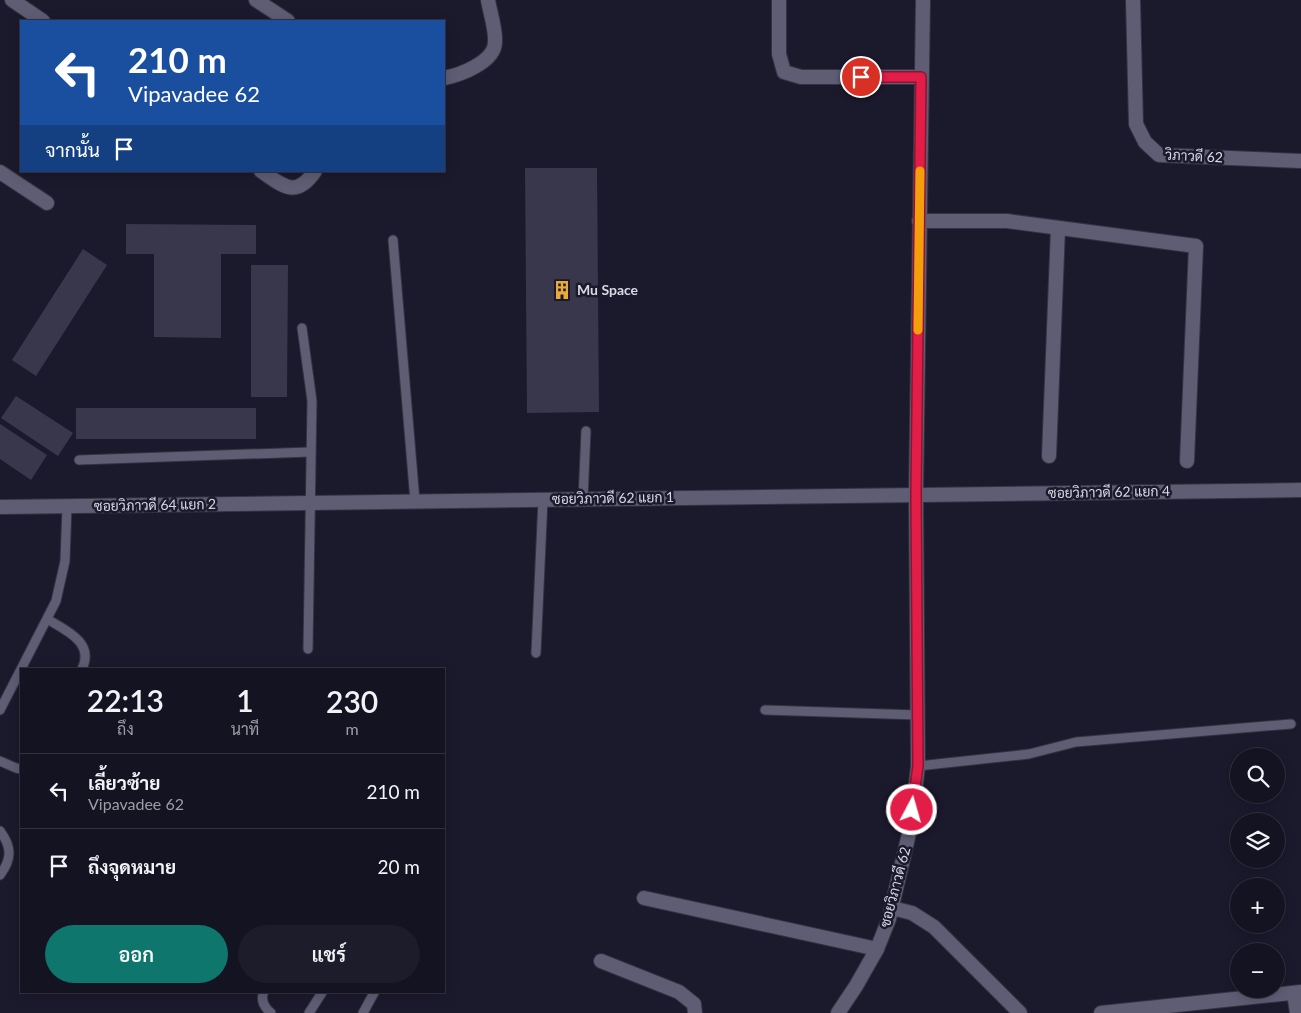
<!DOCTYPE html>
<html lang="th">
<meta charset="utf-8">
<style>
:root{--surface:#141321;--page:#1d1c2a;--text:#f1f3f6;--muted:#9d9ea5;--line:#33323f;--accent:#0f766e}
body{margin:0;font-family:Lato,Sarabun,sans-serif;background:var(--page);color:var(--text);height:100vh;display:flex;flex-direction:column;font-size:19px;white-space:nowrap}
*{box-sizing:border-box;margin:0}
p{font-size:16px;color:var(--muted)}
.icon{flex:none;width:28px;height:28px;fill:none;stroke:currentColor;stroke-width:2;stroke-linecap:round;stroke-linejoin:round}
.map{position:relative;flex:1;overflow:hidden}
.details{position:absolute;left:20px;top:668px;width:425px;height:325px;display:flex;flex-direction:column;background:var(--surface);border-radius:0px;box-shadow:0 2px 12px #0003,0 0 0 1px var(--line)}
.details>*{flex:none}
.banner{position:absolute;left:20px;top:20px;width:425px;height:152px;border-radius:0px;box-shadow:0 2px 12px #0003,0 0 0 1px var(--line);background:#1a4fa0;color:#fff;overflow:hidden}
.tools{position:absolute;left:1230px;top:748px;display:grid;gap:10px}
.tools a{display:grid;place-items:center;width:55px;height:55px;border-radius:50%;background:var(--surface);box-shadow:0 2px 12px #0003,0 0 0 1px var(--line);font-size:25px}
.pin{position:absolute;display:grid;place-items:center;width:42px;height:42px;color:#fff;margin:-21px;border:2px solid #fff;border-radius:50%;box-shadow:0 1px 5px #0007}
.me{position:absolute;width:55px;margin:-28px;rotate:6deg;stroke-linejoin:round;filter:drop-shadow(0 0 4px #0008)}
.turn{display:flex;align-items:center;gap:18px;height:105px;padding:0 25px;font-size:22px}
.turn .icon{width:65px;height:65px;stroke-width:2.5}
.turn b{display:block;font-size:35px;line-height:42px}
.then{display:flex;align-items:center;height:48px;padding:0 25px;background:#0003;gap:10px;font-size:19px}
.eta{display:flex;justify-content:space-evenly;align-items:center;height:85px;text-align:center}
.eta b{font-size:30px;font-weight:600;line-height:35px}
.button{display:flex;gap:10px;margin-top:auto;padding:10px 25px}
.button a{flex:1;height:58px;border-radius:30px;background:var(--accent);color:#fff;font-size:20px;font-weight:600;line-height:58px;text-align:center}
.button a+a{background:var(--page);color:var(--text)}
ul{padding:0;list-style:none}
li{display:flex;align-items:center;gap:15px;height:75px;padding:0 25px;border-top:1px solid var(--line)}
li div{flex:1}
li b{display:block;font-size:19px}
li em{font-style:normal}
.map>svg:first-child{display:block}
.building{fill:#39374c}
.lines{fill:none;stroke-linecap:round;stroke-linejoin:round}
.service-casing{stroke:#343341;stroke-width:11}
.minor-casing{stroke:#343341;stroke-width:16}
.service{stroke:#5f5d74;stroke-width:9}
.minor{stroke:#5f5d74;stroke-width:14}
.route-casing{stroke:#92132f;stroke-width:12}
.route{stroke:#e11d48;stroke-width:9}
.slow{stroke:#f59e0b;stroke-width:9}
.labels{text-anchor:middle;stroke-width:5;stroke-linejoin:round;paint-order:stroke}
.street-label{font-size:14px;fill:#d9d9e6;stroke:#1b192c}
.poi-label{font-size:14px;font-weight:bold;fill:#d9d9e6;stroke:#1b192c;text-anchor:start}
</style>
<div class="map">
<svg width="1301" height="1013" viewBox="0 0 1301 1013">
<rect width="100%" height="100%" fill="#1b192c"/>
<g class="building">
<path d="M525,168H597L599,412L527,413Z"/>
<path d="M126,224L256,225V254H221V338L154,337V254H126Z"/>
<path d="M83,249L107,265L36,376L12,360Z"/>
<path d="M251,265H288L287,397H251Z"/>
<path d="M16,396L73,433L58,456L1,418Z"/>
<rect x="76" y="408" width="180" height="31"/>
<path d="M0,424L47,455L31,480L0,459Z"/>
</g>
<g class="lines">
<g class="service-casing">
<g id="service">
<path d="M393,240L415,501"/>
<path d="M302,328L312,401L308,649"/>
<path d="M79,460L310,452"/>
<path d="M583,499L586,431"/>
<path d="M47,619C65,630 95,642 82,669"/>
<path d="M536,653L543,499"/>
<path d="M0,710L56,601L65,561L67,506"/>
<path d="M765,710L918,715"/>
<path d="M0,761L16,768L21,769"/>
<path d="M918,766L1029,754L1076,742L1291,724"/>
<path d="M0,831C12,847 12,859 0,875"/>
<path d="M264,991C260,1000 264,1007 271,1013"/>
<path d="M309,1013L323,991"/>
<path d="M363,1013L375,991"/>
</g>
</g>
<g class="minor-casing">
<g id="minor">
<path d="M12,0L43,21"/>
<path d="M256,0L288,21"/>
<path d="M779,0V54L784,72L801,77H921"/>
<path d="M1133,0L1136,124L1145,142L1159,155L1301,161"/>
<path d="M444,78C460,75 495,62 495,42C496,30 490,12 488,0"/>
<path d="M261,171C283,186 296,199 315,171"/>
<path d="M0,172L47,203"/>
<path d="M919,221H1007L1196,246L1187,461"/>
<path d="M1049,456L1058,228"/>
<path d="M0,507L1301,490"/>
<path d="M644,898L877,949"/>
<path d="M892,908L912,913L934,927L1020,1013"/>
<path d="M601,961L679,992L694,1004L695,1013"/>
<path d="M1294,993L1297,1013"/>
<path d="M838,1013L856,986L877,949L889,919L911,825L918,766L916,494L923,0"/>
<path d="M1101,1013L1301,992"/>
</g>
</g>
<use href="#service" class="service"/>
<use href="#minor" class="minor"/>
</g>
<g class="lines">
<g class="route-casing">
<path id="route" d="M861,77H921L916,494L918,766L912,810"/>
</g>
<use href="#route" class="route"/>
<path class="slow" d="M918,330L920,171"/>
</g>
<defs>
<g id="building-bare" transform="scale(1.5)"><path d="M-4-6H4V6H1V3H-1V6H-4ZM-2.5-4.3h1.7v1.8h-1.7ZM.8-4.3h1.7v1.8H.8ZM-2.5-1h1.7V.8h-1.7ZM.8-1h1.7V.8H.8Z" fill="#eaaa38" stroke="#1b192c" stroke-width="2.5" paint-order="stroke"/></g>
</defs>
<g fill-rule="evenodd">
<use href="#building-bare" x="562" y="290"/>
</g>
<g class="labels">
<g class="street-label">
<text transform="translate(1194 156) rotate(3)" y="5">วิภาวดี 62</text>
<text transform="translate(1109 492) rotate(-1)" y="5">ซอยวิภาวดี 62 แยก 4</text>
<text transform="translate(613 498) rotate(-1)" y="5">ซอยวิภาวดี 62 แยก 1</text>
<text transform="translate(155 505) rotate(-1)" y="5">ซอยวิภาวดี 64 แยก 2</text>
<text transform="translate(895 887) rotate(-75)" y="5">ซอยวิภาวดี 62</text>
</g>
<g class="poi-label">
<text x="577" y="295">Mu Space</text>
</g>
</g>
</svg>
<div class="tools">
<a><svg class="icon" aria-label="search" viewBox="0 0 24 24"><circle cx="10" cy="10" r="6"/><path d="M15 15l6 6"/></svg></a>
<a><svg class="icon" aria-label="layers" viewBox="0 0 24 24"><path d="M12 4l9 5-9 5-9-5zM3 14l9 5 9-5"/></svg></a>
<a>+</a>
<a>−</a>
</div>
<div class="pin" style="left:861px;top:77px;background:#d93025"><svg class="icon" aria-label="arrive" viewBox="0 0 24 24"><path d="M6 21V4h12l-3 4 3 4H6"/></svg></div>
<svg class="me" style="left:912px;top:810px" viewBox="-20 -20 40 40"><circle r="17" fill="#e11d48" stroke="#fff" stroke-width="3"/><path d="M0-11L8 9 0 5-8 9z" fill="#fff"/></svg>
<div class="banner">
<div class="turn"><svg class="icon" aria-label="left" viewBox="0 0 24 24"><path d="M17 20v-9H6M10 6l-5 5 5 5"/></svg><div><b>210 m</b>Vipavadee 62</div></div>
<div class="then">จากนั้น<svg class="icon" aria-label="arrive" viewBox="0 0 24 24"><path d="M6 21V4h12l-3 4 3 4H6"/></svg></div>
</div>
<section class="details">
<div class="eta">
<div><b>22:13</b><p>ถึง</p></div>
<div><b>1</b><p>นาที</p></div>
<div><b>230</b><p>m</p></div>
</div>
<ul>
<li><svg class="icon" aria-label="left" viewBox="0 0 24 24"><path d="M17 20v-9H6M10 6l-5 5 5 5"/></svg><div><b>เลี้ยวซ้าย</b><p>Vipavadee 62</p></div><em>210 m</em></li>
<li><svg class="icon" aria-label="arrive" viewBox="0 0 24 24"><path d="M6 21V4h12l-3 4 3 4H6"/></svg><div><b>ถึงจุดหมาย</b></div><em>20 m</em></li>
</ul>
<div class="button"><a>ออก</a><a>แชร์</a></div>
</section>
</div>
